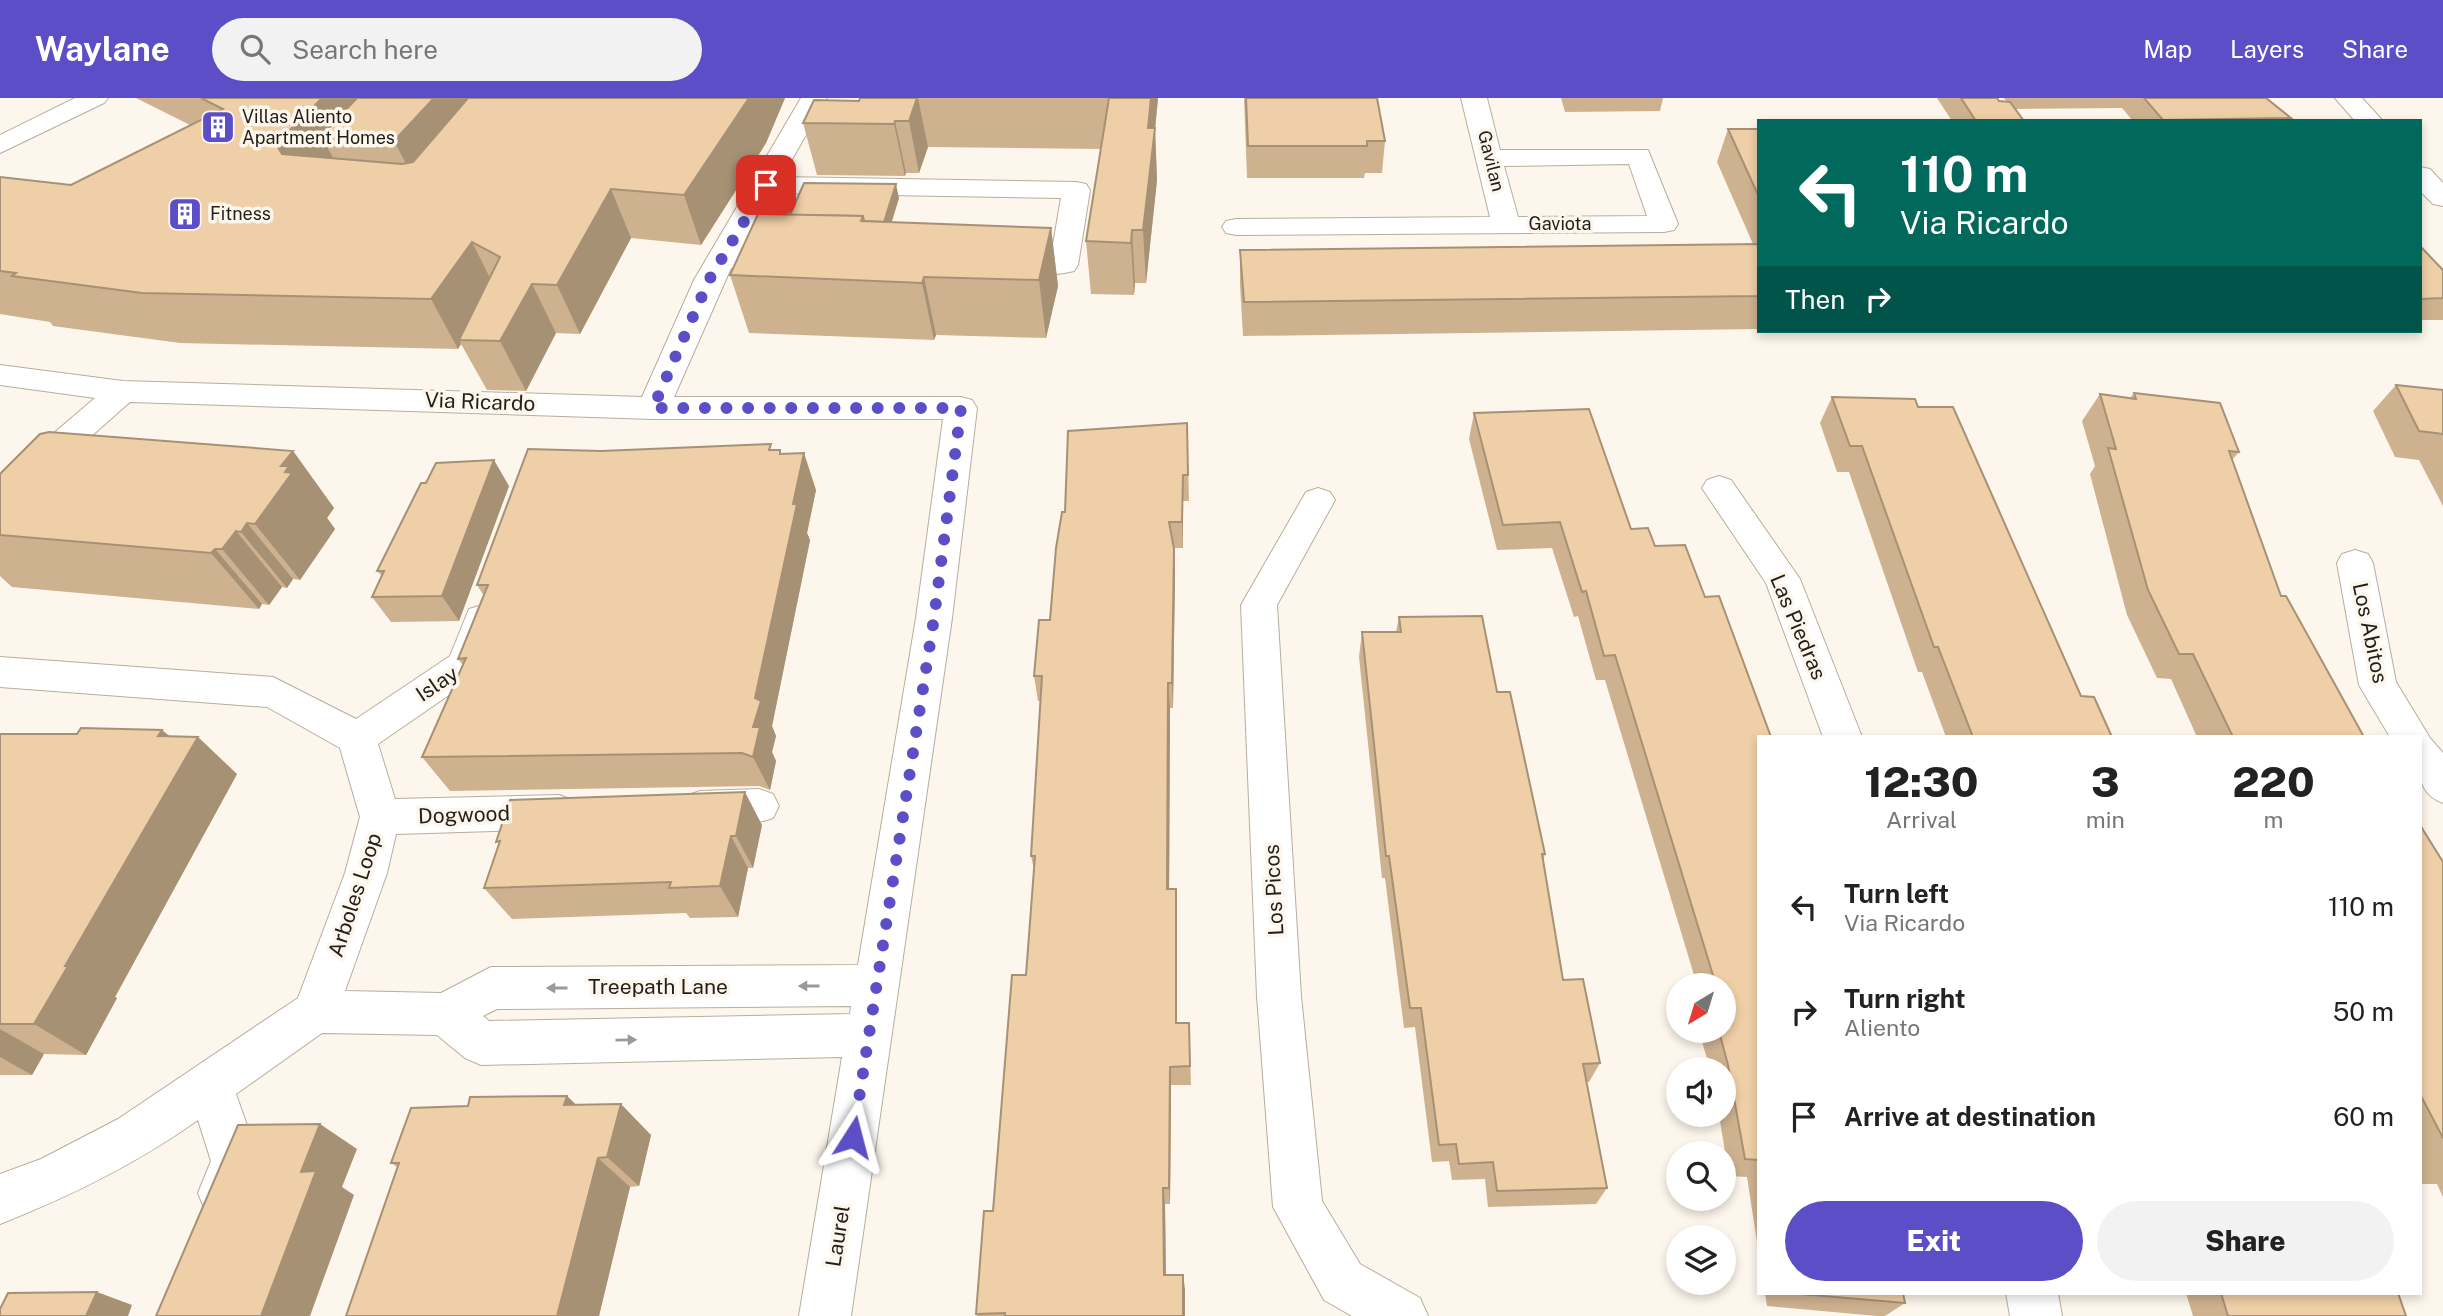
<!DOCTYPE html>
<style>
:root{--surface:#fff;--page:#f2f2f2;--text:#222;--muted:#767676;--accent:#5c4ec6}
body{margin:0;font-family:"Public Sans",sans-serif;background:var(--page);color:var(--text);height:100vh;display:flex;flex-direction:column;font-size:26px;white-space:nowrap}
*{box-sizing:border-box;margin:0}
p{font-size:23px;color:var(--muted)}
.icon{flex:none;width:38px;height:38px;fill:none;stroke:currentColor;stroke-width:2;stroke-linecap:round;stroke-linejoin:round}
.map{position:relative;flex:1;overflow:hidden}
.drawer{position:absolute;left:1757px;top:637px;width:665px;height:560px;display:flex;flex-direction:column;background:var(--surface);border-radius:0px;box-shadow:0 4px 10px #0003}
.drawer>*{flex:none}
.guide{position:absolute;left:1757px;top:21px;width:665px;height:214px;border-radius:0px;box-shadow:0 4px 10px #0003;background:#00695c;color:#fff;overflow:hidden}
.needle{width:46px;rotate:218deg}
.buttons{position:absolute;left:1666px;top:875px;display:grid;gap:14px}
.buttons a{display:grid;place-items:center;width:70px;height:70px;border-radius:50%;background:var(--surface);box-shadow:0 4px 10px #0003;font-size:35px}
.pin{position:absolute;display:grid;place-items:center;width:60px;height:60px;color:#fff;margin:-30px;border-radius:14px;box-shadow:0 4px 10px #0006}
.me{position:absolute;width:77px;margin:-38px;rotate:9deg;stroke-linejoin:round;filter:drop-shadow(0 0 5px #0008)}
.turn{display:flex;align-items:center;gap:24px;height:147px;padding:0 28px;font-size:32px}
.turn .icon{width:91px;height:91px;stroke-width:2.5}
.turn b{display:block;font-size:49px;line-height:60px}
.then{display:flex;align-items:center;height:66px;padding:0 28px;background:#0003;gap:14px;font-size:26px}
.eta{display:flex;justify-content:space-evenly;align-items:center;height:119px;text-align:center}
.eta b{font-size:42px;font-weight:800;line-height:49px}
.primary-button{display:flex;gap:14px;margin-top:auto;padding:14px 28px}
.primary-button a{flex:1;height:80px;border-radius:42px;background:var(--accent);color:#fff;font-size:28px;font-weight:800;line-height:80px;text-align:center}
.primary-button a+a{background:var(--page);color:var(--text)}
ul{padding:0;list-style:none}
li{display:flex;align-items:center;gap:21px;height:105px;padding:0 28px}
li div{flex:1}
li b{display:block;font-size:26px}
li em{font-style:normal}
header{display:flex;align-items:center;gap:42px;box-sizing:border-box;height:98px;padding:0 35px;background:var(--accent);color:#fff}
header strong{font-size:33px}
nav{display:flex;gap:38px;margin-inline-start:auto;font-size:24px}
.search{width:490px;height:63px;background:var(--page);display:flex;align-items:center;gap:18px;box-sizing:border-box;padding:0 24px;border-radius:38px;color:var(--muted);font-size:26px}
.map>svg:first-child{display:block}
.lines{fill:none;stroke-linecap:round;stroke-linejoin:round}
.minor-casing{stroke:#b8ad9e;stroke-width:2}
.minor{fill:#fff;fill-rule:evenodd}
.wall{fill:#ceb290}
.shaded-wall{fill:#a79175}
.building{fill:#efcfa7;stroke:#a79175;stroke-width:2}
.oneway{fill:#9c9a97}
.route{stroke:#5c4ec6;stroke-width:12;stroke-dasharray:0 21.6}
.labels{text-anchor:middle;stroke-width:7;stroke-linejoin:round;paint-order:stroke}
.far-poi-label{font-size:18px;fill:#221e18;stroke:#fdf6ec;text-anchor:start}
.far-street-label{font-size:18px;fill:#221e18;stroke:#fdf6ec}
.street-label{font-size:21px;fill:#221e18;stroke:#fdf6ec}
</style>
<header>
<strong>Waylane</strong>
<div class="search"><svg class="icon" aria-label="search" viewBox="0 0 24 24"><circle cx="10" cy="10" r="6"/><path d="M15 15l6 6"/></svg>Search here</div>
<nav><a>Map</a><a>Layers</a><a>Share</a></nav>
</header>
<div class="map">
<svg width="2443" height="1218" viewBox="0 0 2443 1218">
<rect width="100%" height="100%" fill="#fdf6ec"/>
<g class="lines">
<g class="minor-casing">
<g id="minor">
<path d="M75,0H108L104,5L0,55V37Z"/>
<path d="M801,0H827L782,79L1076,84L1086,86L1090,92L1078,167L1074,173C1051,179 1018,178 995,172L991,166L995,160L1051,158L1061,100L773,95L740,153L800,156L804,162L800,168L731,170L674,299H961L972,302L977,310L952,520L851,1218H799L842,959L481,967L465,960L437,937L322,935L236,996L260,1064L239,1112L222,1119L205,1112L198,1095L211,1063L198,1022C136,1066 71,1098 0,1126V1076L41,1061L118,1021L298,900L345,775L360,719L340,650L267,609L0,589V559L273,579L356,621L450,558L469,511L482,507L495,511L500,521L478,577L378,646L395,701L559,697L573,702L579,714L573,726L559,731L396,736L387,775L345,893L441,895L491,869L858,867L916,520L943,321H653L130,304L12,408L0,412V381L95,300L0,287V267L123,283L642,299L694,182ZM851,908L850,916L489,923L483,918L497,911Z"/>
<path d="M1461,0H1487L1500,52H1648L1678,126L1674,132L1664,134L1236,137L1226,135L1222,129L1226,123L1236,121L1490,119ZM1629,66L1647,118L1518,119L1504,68Z"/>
<path d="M2335,0H2362L2383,23H2355Z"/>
<path d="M2420,69L2430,71L2443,85V108L2433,106L2420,93Z"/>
<path d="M1719,378L1731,382L1800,481L1862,639H1823L1766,485L1702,390L1707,382Z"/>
<path d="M1318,390L1330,394L1335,402L1277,507L1301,898L1322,1103L1360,1166L1420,1200L1428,1218H1352L1324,1202L1273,1109L1257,898L1241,507L1306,394Z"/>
<path d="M2355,452L2368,456L2373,465L2396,584L2430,640L2443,655V705C2413,694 2420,666 2420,639H2390L2359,587L2337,465L2342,456Z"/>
<path d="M759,691L773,696L779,708L773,720C748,729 711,731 686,722L680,710L686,698L700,693Z"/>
<path d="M2006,1195H2058L2062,1218H2010Z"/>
</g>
</g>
<use href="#minor" class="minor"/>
</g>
<g class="wall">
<path d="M136,0H785L766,45L701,147L631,140L580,236L556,235L526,293L487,292L461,246L458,251L180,245L53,228L50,224L0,216V79L71,87L190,27Z"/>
<path d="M860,0H1158L1155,31L1157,82L1146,185H1135L1134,197L1091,196L1086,143L1101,51L928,49L919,75H906L905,78L817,77L803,25L859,3Z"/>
<path d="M1244,0H1377L1385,43L1382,75H1365L1364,80H1247Z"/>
<path d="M1561,0H1663L1660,13L1565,14Z"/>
<path d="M1937,0H1997L1999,3L2007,4L2004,0H2266L2291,20L2289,23H2133L2122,10L2016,11L2024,23H1952Z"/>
<path d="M1728,31H1759V231L1243,238L1240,186V152L1753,146L1717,64Z"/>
<path d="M899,100L891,124L1051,130L1058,188L1046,240L936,237L934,242L749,235L730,177L790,117Z"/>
<path d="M2420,148L2443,172V222H2420Z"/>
<path d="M2396,287L2443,292V408L2419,362L2395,359L2373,313Z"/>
<path d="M2134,295L2239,354L2232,362L2281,498L2364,639H2197L2171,581L2157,580L2127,517L2090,376L2095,368L2082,323L2100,296L2130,300Z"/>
<path d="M1832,299L1918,309L2081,598L2112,639H1946L1922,574H1918L1849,374H1837L1820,325Z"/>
<path d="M1474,315L1655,448L1759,639V1157L1747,1079L1729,1078L1719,1017H1724V971H1710L1699,933H1724V887H1697L1605,582H1596L1578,518L1574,519L1552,450L1497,452L1469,341Z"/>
<path d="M1187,325L1189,403H1183V450H1174L1175,476L1173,610H1170L1169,791H1176L1177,812V925H1189L1191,987H1171L1170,1106H1165L1166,1177L1185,1191V1218H977L976,1216L993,1113L1026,877L1034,772L1031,758L1040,603H1038L1034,578L1050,522L1065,414Z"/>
<path d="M773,352L782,356L816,392L807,435L810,442L772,628L776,638L772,654L776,663L770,692L759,688L450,693L422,659L463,567L458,561L484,498L477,487Z"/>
<path d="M293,353L334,410L327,420L335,431L300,482L293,481L287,490L282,489L269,507L262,506L259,511L12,489L0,478V376Z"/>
<path d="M426,385L509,388L459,523L391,524L372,499L382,478L377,473Z"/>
<path d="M1399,519L1497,594L1545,756L1543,763L1563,882L1600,965L1589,984H1586L1607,1090L1596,1106L1488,1109L1485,1081L1452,1082L1449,1063L1432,1064L1415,929L1404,930L1385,780H1382L1359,559L1362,534H1396Z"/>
<path d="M162,632L170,638L237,676L115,899L117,900L86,957L44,956L32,977H0V636H77Z"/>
<path d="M762,727L753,770H748L738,819L690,820L686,815L512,821L484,790Z"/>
<path d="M2420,727L2443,764V1099L2437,1086H2422L2420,1083Z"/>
<path d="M567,998L576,1007L651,1037L639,1088L630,1089L599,1218H346L397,1069L391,1065L468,1008Z"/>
<path d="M1765,1195H1903L1905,1205L1885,1218H1877L1767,1208Z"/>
<path d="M2186,1195H2398L2406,1218H2193Z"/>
</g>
<g class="shaded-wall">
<path d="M322,0H395L321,38L335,63L312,105L276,46Z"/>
<path d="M434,0H499L420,92L394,43Z"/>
<path d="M749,0H785L766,45L701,147L684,97Z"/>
<path d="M917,0H918L928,49L919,75L909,23Z"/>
<path d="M1151,0H1158L1155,31L1157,82L1146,185L1143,132L1148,30Z"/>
<path d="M895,23L906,75L905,78L894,26Z"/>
<path d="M896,86L899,100L883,153L880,139Z"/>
<path d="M611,91L631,140L580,236L557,187Z"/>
<path d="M1051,130L1058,188L1046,240L1039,182Z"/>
<path d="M1132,132L1135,185L1134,197L1131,145Z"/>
<path d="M472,144L497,194L459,242L461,246L458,251L431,201Z"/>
<path d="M924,179L936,237L934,242L922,185Z"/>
<path d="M532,186L556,235L526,293L500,243Z"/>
<path d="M293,353L334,410L327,420L335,431L300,482L255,426L281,368Z"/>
<path d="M804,355L816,392L807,435L810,442L772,628L776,638L772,654L776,663L770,692L753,659L755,600L793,406Z"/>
<path d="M494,362L509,388L459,523L442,498Z"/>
<path d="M1183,377V450L1182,424Z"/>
<path d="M247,425L293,481L287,490L241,434Z"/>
<path d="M236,433L282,489L269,507L222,451Z"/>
<path d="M215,451L262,506L259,511L211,455Z"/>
<path d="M1174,451L1175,476L1173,610L1172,585Z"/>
<path d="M1168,585L1170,610L1169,813L1167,791Z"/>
<path d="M162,632L188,656L198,639L237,676L115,899L117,900L86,957L34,926L65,868L158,638Z"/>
<path d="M745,694L762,727L753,770L736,738Z"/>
<path d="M731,738L748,770L738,819L720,788Z"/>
<path d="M1176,791L1177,812V945L1176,925Z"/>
<path d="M0,931L44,956L32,977L0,959Z"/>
<path d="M1170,969L1171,987L1170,1106L1169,1090Z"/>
<path d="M567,998L600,1030L564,1007Z"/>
<path d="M621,1006L651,1037L639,1088L607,1059Z"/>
<path d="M320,1026L357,1051L342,1089L354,1097L310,1218H261L301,1074Z"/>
<path d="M598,1060L630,1089L599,1218H557Z"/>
<path d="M1163,1090L1165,1106L1166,1191L1164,1177Z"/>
<path d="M1183,1177L1185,1191V1218H1183Z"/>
<path d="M97,1194L132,1207L128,1218H86Z"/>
</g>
<g class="building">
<path d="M201,0H322L276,46L282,56L402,66L413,64L468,0H749L684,97L611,91L557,187L532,186L500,243L459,242L500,159L472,144L431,201L142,195L12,178L16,175L0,173V79L71,87L223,11Z"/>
<path d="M357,0H434L394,43L321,38Z"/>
<path d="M860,0H917L909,23H895L894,26L803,25L814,2L859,3Z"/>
<path d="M1109,0H1151L1148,30H1155L1143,132H1132L1131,145L1086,143Z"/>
<path d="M1246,0H1377L1385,43H1367V48H1248Z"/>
<path d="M1961,0H1997L1999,3L2010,4L2024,23H1976Z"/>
<path d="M2144,0H2266L2291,20L2163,22Z"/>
<path d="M1728,31H1759V99Z"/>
<path d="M804,85L896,86L884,124L864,123L863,118L790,117Z"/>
<path d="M758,116L863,118L861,123L1051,130L1039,182L924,179L922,185L730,177Z"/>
<path d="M1759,146V198L1244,204L1240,152Z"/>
<path d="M2420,148L2443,172V200L2420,201Z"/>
<path d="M2396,287L2443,292V336L2419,333Z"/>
<path d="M2134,295L2220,305L2239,354L2229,353L2281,498H2286L2364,639H2233L2193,556H2179L2148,492L2108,350L2116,351L2100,296L2136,301Z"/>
<path d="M1832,299L1915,301L1918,309H1953L2081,598L2094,599L2112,639H1973L1938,549H1934L1862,348H1850Z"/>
<path d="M1589,311L1631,431L1648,430L1655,448L1685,447L1705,499L1719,498L1771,639H1759V1062L1745,1061L1728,967L1719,933H1724V887H1716L1615,557L1604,558L1586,493L1582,494L1560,424L1503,427L1474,315Z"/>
<path d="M1187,325L1188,377H1183L1182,424H1169L1174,451L1172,585H1168L1167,791H1176V925H1189L1190,968L1170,969L1169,1090H1163L1164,1177H1183V1218H1005V1215L976,1216L984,1113H993L1012,877H1026L1035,758H1031L1042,578H1034L1039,522H1050L1056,450L1062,414H1065L1068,333Z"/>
<path d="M49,334L293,353L281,368H289L285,374L292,375L255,426L247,425L241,434L236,433L222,451H215L211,455L0,437V376L40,336Z"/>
<path d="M771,346L769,352H780V356L804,355L793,406H797L755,600L761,603L753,629H760L753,659L742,655L422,659L466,560L458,561L488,487H477L528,351L601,353Z"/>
<path d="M494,362L442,498L372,499L384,473H377L421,385H426L436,365Z"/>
<path d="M1482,518L1497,594H1510L1545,756H1542L1563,882L1583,881L1600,965L1583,966L1607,1090L1497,1093L1493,1064L1459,1066L1456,1046L1439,1047L1421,910H1410L1389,758H1386L1362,534H1401L1399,519Z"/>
<path d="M81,630L162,632L158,638L198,639L65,868H68L34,926H0V636H77Z"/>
<path d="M745,694L736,738H731L720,788L669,790L671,784L484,790L500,743L496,744L510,702Z"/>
<path d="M2420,727L2443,764V1040L2420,996Z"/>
<path d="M567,998L564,1007L621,1006L607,1059L598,1060L557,1218H346L399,1065H391L411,1010L468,1008L470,999Z"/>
<path d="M320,1026L301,1074L316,1073L261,1218H156L238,1027Z"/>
<path d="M97,1194L86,1218H0V1211L8,1195Z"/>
<path d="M1789,1195H1903L1905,1205Z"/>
<path d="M2221,1195H2398L2406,1218H2228Z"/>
</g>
<defs><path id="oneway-solid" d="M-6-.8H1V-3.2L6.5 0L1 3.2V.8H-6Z" transform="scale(1.75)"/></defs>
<g class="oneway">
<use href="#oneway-solid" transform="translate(809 888) rotate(180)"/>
<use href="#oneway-solid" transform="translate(557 890) rotate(180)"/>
<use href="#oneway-solid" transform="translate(626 942) rotate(-1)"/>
</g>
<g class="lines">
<path class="route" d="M766,87L709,182L653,310H961L934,520L853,1039"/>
</g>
<defs>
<g id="building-square" transform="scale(1.75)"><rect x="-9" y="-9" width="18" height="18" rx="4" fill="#5c4ec6" stroke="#fdf6ec"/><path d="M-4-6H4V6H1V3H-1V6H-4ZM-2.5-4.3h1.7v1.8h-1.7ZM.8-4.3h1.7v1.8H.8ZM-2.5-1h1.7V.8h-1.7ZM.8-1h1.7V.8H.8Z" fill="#fff"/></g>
</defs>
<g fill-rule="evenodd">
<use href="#building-square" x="218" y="29"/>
<use href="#building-square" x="185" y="116"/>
</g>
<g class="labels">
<g class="far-poi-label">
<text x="242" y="25">Villas Aliento<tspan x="242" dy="21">Apartment Homes</tspan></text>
<text x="210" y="122">Fitness</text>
</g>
<g class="far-street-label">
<text transform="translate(1491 63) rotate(76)" y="6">Gavilan</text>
<text x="1560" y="132">Gaviota</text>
</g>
<g class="street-label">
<text transform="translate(480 304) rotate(2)" y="7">Via Ricardo</text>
<text transform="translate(1798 529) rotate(67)" y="7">Las Piedras</text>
<text transform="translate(2370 535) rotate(78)" y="7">Los Abitos</text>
<text transform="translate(437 586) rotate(-34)" y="7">Islay</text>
<text transform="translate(464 717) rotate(-2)" y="7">Dogwood</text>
<text transform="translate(1274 792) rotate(-93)" y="7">Los Picos</text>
<text transform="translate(355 797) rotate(-72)" y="7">Arboles Loop</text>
<text x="658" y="896">Treepath Lane</text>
<text transform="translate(838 1138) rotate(-81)" y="7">Laurel</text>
</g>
</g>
</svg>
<div class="buttons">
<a><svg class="needle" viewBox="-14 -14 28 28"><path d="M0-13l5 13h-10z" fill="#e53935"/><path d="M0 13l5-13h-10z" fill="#767676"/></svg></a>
<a><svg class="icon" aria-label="sound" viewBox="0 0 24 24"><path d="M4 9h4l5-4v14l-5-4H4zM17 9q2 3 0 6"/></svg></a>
<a><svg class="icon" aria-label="search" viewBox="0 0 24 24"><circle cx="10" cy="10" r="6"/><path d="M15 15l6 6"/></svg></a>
<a><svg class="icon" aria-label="layers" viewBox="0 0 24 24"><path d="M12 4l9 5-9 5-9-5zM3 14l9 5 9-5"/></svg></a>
</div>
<div class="pin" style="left:766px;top:87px;background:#d93025"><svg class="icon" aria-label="arrive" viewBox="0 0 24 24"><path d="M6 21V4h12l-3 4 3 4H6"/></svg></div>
<svg class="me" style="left:853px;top:1039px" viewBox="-20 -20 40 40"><path d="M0-17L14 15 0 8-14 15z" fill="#5c4ec6" stroke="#fff" stroke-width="4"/></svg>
<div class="guide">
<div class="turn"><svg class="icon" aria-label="left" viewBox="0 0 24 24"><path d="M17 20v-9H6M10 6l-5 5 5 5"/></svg><div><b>110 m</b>Via Ricardo</div></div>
<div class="then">Then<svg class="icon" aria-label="right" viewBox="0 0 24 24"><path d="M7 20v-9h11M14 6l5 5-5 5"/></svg></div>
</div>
<section class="drawer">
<div class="eta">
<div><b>12:30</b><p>Arrival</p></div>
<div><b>3</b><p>min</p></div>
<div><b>220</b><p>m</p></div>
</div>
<ul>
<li><svg class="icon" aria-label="left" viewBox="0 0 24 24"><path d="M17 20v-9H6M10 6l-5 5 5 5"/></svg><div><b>Turn left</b><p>Via Ricardo</p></div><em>110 m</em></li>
<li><svg class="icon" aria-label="right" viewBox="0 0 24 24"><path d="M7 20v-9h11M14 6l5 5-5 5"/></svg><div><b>Turn right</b><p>Aliento</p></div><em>50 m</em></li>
<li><svg class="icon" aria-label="arrive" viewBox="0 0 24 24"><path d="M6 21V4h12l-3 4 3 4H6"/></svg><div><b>Arrive at destination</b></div><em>60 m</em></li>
</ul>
<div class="primary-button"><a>Exit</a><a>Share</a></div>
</section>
</div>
